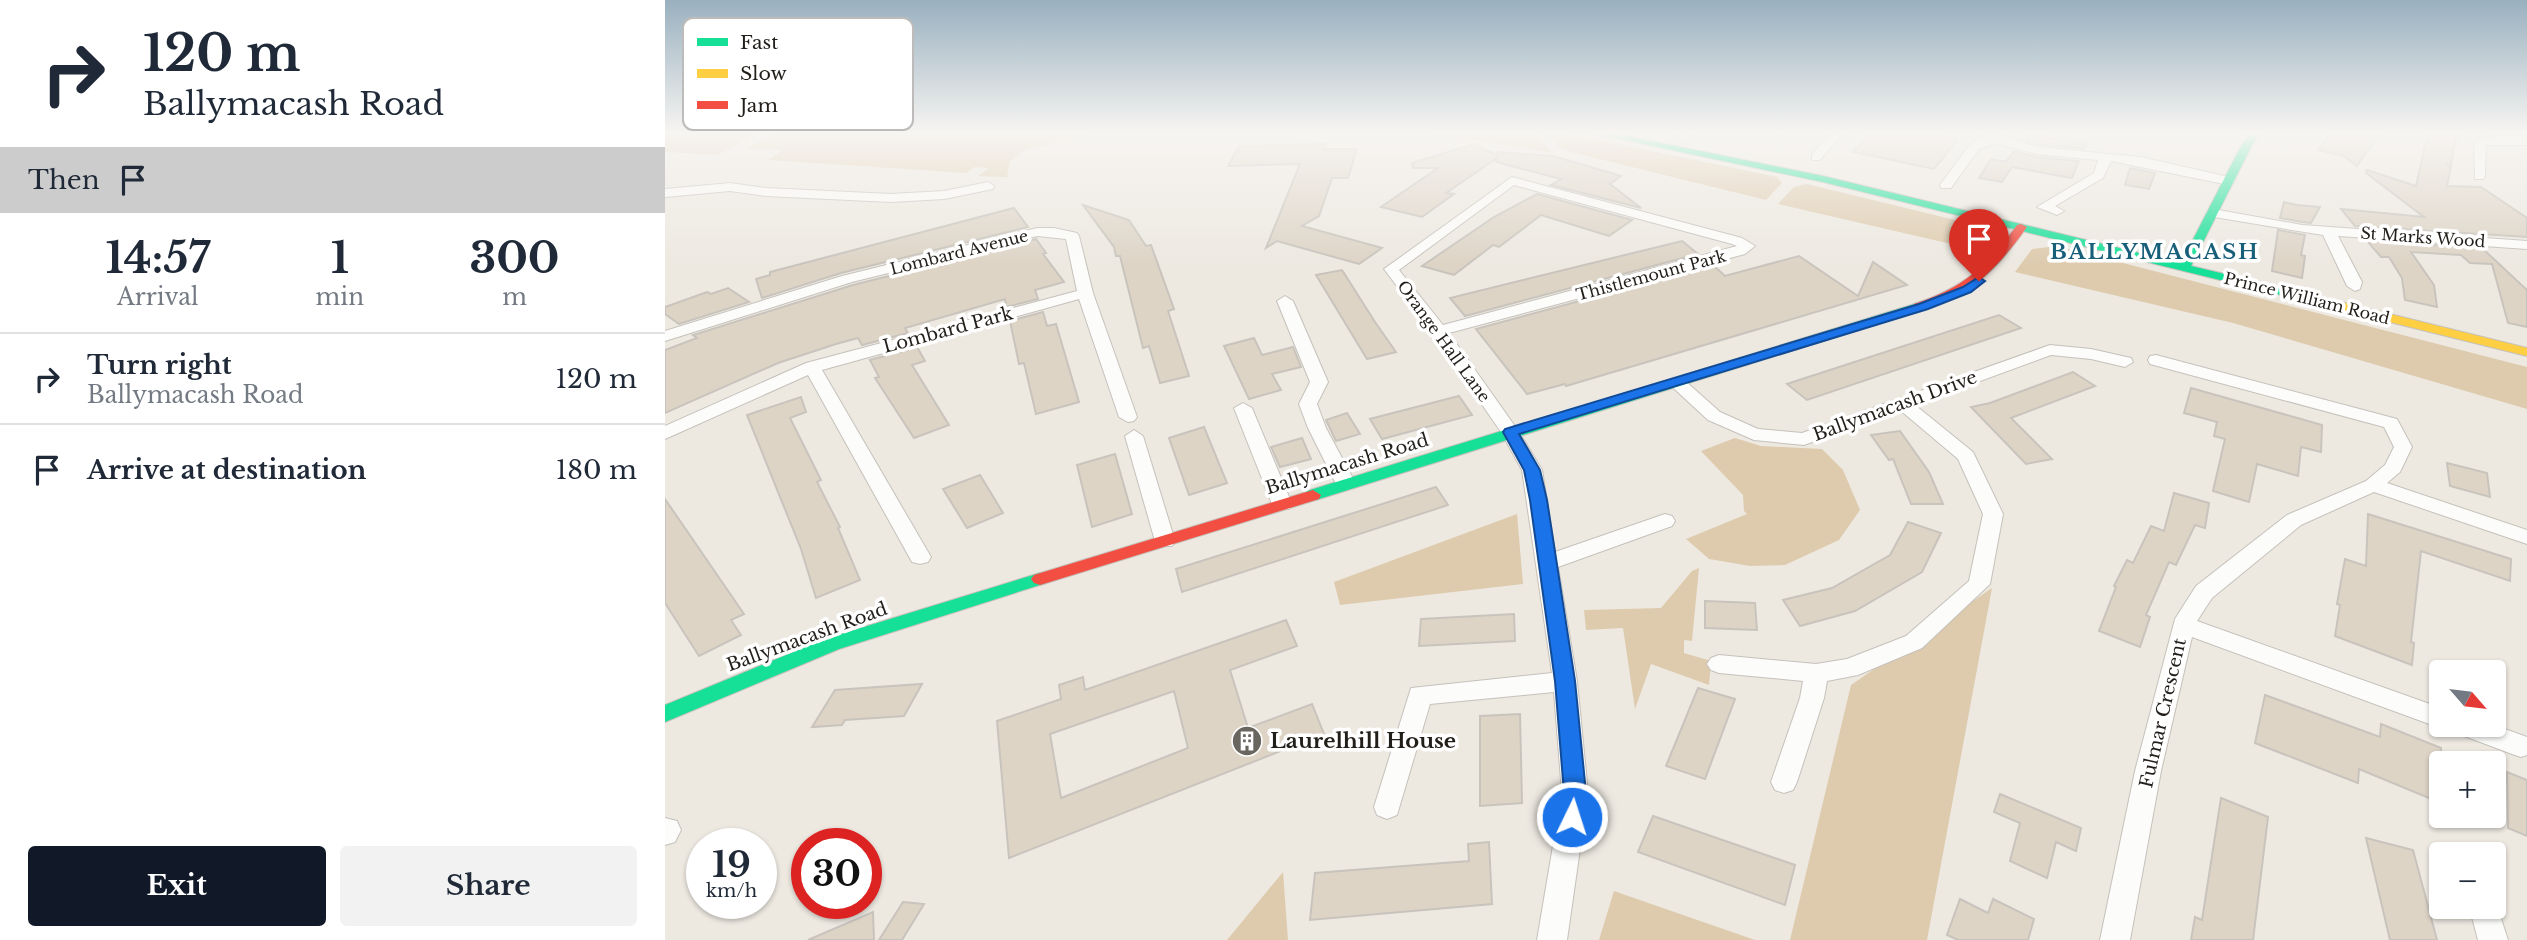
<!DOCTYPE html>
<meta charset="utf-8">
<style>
:root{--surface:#fff;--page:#f2f2f3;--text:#1f2937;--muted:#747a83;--line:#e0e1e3;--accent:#111827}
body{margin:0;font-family:"Libre Baskerville",serif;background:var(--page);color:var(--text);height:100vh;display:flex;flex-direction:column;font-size:26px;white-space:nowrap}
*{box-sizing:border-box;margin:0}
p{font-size:23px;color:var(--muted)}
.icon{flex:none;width:38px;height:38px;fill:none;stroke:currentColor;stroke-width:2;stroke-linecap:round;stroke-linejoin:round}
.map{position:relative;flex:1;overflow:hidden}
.sheet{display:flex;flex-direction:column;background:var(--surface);width:665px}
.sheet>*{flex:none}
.banner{background:#fff;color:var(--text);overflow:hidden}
.needle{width:46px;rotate:118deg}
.tools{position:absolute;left:1764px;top:660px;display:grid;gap:14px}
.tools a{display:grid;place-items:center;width:77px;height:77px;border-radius:7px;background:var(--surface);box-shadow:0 2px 5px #0004;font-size:35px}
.speed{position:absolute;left:21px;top:828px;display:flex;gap:14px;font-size:35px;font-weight:700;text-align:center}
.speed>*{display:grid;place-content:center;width:91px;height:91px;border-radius:50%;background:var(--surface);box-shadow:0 2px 5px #0004;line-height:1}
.speed small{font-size:18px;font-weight:400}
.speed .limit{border:10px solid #d22;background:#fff;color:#111}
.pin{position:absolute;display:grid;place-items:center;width:60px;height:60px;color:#fff;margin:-72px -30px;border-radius:50% 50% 50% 0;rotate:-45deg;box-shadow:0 0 7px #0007}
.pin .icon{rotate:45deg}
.me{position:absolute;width:77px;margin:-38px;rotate:4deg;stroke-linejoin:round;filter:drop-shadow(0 0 5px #0008)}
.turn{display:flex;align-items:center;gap:24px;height:147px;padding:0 28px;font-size:32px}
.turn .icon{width:91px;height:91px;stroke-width:2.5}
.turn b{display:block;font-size:49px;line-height:60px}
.then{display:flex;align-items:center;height:66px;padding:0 28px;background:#0003;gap:14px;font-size:26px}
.eta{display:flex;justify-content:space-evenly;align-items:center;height:119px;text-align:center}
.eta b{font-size:42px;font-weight:700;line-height:49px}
.button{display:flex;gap:14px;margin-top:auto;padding:14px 28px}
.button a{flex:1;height:80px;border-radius:7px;background:var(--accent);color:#fff;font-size:28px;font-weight:700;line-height:80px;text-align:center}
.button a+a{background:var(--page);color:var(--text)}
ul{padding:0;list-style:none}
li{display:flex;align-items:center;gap:21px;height:91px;padding:0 28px;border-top:2px solid var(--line)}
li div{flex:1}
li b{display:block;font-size:26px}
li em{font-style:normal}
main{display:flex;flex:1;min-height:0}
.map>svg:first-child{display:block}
.green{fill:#decbae}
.building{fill:#ddd4c6;stroke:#c8c4bd;stroke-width:2;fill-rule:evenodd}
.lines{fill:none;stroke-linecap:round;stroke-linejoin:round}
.street-casing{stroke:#c5c1bb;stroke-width:2}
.fast-casing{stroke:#c5c1bb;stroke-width:2}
.slow-casing{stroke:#c5c1bb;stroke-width:2}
.jam-casing{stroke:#c5c1bb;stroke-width:2}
.street{fill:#fcfcfa;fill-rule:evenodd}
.fast{fill:#16e098;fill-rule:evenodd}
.slow{fill:#ffcf43;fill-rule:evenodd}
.jam{fill:#f24e42;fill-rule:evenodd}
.route{fill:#1a73e8;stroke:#114b97;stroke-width:2}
.labels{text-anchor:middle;stroke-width:7;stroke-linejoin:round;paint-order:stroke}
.far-street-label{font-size:16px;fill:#221e19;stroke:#fff}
.street-label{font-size:18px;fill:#221e19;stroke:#fff}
.far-district-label{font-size:21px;font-weight:bold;letter-spacing:2px;fill:#185f7a;stroke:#fff}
.near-poi-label{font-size:21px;font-weight:bold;fill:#221e19;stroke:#fff;text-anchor:start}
.key{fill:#fff;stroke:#bdbcba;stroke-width:2}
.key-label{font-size:19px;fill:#221e19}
</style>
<main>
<section class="sheet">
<div class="banner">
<div class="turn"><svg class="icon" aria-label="right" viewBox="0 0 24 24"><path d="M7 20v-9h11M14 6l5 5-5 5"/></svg><div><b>120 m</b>Ballymacash Road</div></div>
<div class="then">Then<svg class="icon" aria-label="arrive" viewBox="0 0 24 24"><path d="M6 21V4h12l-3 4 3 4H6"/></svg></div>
</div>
<div class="eta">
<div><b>14:57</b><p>Arrival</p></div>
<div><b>1</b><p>min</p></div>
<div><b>300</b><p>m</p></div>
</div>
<ul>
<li><svg class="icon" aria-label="right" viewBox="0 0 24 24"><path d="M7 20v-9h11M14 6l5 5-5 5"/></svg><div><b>Turn right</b><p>Ballymacash Road</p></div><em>120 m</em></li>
<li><svg class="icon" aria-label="arrive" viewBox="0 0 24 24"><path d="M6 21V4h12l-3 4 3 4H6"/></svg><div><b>Arrive at destination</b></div><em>180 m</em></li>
</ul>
<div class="button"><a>Exit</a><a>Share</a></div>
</section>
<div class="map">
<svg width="1862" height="940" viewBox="0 0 1862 940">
<rect width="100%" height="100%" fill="#ede9e1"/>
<g class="green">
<path d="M0,133H93L52,155L0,152Z"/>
<path d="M110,133H423L358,151L345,161L342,177L313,176L324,168L310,167L301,173L103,160L118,150L81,149Z"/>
<path d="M767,133H854L873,136L887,153Z"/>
<path d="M882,133L930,139L1112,177L1117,183L1101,200L910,153L896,149Z"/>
<path d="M1142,184L1315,226L1330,234V240L1311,265L1295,246L1113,204L1129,187Z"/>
<path d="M1392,246L1862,367V409L1568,323L1350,272L1367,249Z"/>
<path d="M1070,438L1096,446L1157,449L1178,470L1195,510L1174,540L1120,565L1085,566L1044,559L1021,539L1082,514L1079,511L1078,495L1036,451Z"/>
<path d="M852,514L858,584L675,605L669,582Z"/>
<path d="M1034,568L1027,641L1019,640V653L1046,661L1044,685L986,664L970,709L958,628L921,630L919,610L996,608L1027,571Z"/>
<path d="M1327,588L1262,940H1125L1186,685Z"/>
<path d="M618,872L623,940H562Z"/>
<path d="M949,891L1090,940H934Z"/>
</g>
<g class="building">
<path d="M1206,133H1260L1293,140L1269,169L1188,152Z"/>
<path d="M1666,133H1715L1692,166L1678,156L1653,150Z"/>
<path d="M1763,133H1792L1786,165L1780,164L1786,167L1782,186L1816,187L1862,218V237L1690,226L1676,209L1759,217L1701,173L1702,170L1751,186Z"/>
<path d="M1366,134L1395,140L1423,141L1419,149L1373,144L1360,140Z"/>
<path d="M661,144L659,149H691L690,155L683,178H667L654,216L637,226L717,248L694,264L612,241L601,248L635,164L563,166L574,146Z"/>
<path d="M809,144L832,155L833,152L888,156L956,176L945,184L976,208L886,185L896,179L831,162L832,158L781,193L789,194L757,217L716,207L773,168H748L747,163Z"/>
<path d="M1350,151L1372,157L1414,161L1407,178L1347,167L1337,182L1314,178L1326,159L1340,162Z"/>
<path d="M1465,168L1490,173L1484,189L1460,185Z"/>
<path d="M872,194L967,220L944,236L876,215L834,247L828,245L789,275L757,266L829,217Z"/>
<path d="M1619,202L1632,205L1655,207L1646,223L1637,222L1615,218Z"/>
<path d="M418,205L464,220L481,246L486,245L509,309L503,311L524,376L495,383L484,346L478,348L455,256H451L449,247Z"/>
<path d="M349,208L363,227L176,273L97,298L91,279L105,275V272Z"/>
<path d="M1613,230L1640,235L1636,255L1640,256L1637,278L1607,271Z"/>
<path d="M371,239L381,253L378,254L399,282L370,290L373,299L341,307L340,299L240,328L243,333L197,345L193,338L171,344L113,363L0,413V350L32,338L28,335L188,285Z"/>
<path d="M1017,241L1033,254L800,316L785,298Z"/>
<path d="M1702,241L1817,248L1862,290V327L1843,323L1827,264L1805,263L1796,255L1746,252L1769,285L1772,307L1740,300L1737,278L1724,257H1716Z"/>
<path d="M1134,256L1193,296L1208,262L1242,285L901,386L900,384L862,394L811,329L1048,265L1060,276Z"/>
<path d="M677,270L710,322L731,352L702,359L651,275Z"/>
<path d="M63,288L84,302L14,324L0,314V307L42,292L46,294Z"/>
<path d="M378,312L382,326L391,324L414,402L371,414L359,363L354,364L345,321Z"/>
<path d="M1334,315L1356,328L1142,400L1122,384Z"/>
<path d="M589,338L597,355L628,347L636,367L607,374L616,390L584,399L559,346Z"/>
<path d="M252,347L260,361L247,365L284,425L249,438L210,378L214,377L205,360Z"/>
<path d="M1408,372L1430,386L1346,418L1387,459L1361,464L1306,407L1325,403Z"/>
<path d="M1526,388L1657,425L1656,452L1636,447L1633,476L1592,464L1584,502L1548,491L1560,439L1549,436L1552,422L1519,413Z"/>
<path d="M794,396L807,415L717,439L705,419Z"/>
<path d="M136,397L141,412L125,418L156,480L152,482L175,527L173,528L195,580L151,598L136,549L82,415Z"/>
<path d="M682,413L695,434L671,441L661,420Z"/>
<path d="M539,427L562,483L524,495L504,438Z"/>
<path d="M1235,431L1264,472L1278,504H1246L1228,459L1224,460L1206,435Z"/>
<path d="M637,438L646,459L615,467L606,447Z"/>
<path d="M450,454L467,514L427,527L412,465Z"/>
<path d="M1782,463L1822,473L1825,497L1785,486Z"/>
<path d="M315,475L338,513L302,528L278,489Z"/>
<path d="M771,487L783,505L517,592L511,569Z"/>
<path d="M1509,493L1544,503L1540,528L1530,525L1511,565L1504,562L1481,615L1485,617L1475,647L1434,631L1451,587L1449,586L1462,560L1468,563L1486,526L1499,531Z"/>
<path d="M0,499L79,614L66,620L76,635L34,656L0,603Z"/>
<path d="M1703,514L1846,559L1845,581L1756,551L1746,642L1749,643L1747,665L1670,636L1675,605L1672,604L1680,559L1701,566Z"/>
<path d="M1243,522L1276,533L1257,572L1190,611L1135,626L1118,600L1167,588L1225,555Z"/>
<path d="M1040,601L1090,603L1092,630L1040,628Z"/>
<path d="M849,614L850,641L754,646L756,619Z"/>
<path d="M621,620L632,646L565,670L583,728L647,704L659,734L344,858L332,721L396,699L394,685L418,677L420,690ZM509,691L523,748L396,798L385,734Z"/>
<path d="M257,684L239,716L180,720L177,725L147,727L170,690Z"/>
<path d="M1033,688L1070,699L1040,779L1001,766Z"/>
<path d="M1600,695L1715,737L1716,724L1776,748V803L1694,769L1693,783L1590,743Z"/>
<path d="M855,714L857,803L815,806V716Z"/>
<path d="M1842,772L1862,780V836L1843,828Z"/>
<path d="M1335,794L1416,828L1411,851L1391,842L1382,878L1345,861L1355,823L1329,812Z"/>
<path d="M1556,798L1603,817L1588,940H1526L1530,917L1537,920Z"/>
<path d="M988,816L1130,865L1120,905L973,852Z"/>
<path d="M1701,838L1748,850L1772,940H1725Z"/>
<path d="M824,842L827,904L645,920L650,873L804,861L803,844Z"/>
<path d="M1295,899L1323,913L1328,899L1369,919L1363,940H1293L1282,935Z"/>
<path d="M238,902L259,904L237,940H214Z"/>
<path d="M208,912L209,940H143Z"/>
</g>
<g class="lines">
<g class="street-casing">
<g id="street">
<path d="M1017,133H1028L1020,140L1014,137Z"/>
<path d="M1166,133H1178L1155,160H1147V154Z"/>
<path d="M1315,133H1330L1372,147L1476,157L1568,178L1570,181L1564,185L1446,161L1438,178L1390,206L1399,211L1392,215L1372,207L1429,173L1433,160L1372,154L1331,143L1314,149L1286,188H1276L1275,185L1306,143L1322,138Z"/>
<path d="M1833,135L1862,137V145H1821L1820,176L1818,179H1810L1809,142Z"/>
<path d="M847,177L1077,238L1090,246L1080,254L784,333L854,432L877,470L890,552L1000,514L1007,516L1010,521L1007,526L893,567L912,681L923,793L902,940H872L897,793L889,692L765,704L732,815L722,819L712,815L709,807L746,688L887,673L857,470L836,432L768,334L719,269ZM849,185L1067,244L1072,246L778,325L734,270Z"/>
<path d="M323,182L329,186L328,189L279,199L226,202L101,196L65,191L0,197V189L65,183L101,188L226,194L279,191Z"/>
<path d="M1548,209L1637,225L1862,241V249L1673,236L1697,282L1695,289L1690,291L1682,286L1658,235L1543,216L1541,213Z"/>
<path d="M372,228H389L412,233L414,236L428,293L472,417L469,421L463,422L454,417L414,299L157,370L266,557L263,562L255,564L247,562L143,375L0,439V426L141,363L412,291L401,239L372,236L187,282L0,341V331L177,276Z"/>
<path d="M620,296L628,301L663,382L652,404L661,428L691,484L688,488H674L671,484L643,428L634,404L645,382L612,301Z"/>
<path d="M1385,345L1426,349L1466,358L1468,362L1460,367L1426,359L1386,355L1250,405L1308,452L1338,514L1325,584L1257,648L1193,675L1162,681L1159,698L1132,782L1128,790L1119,793L1110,790L1106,782L1135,698L1138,681L1054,673L1046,670L1042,664L1046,658L1054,655L1151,664L1182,659L1241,636L1304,581L1318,514L1293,459L1235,410L1139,445L1089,440L1043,420L1003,383L1006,379H1018L1055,412L1093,429L1137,433Z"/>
<path d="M1491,355L1732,419L1747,447L1735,472L1722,483L1862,530V544L1709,492L1636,525L1547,598L1532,621L1776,708V724H1826L1862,737V755L1856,757L1847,754L1786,731L1783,726L1776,728L1767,725L1527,637L1496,771L1465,940H1435L1470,771L1510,619L1531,586L1622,515L1701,481L1720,465L1729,447L1719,427L1485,364L1483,360L1485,356Z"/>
<path d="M578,403L587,408L627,504L624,509H610L607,504L569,408Z"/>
<path d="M469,430L478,436L510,541L507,546H493L490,541L460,436Z"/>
<path d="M0,818L12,821L16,830L10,842L0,845Z"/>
<path d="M1829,897L1843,940H1813L1804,906H1829Z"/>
</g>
</g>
<g class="fast-casing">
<g id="fast">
<path d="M927,133H947L1158,176L1516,263L1576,146L1586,133H1595L1586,147L1526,266L1640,293L1642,296L1636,300L1158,182Z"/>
<path d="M1253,303L1257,304V310L654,499L648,500L640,495L642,491Z"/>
<path d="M375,573L381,575L384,579L381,583L174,649L0,722V705L160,639Z"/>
</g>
</g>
<g class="slow-casing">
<path id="slow" d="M1636,292L1862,348V356L1632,299L1630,296Z"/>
</g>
<g class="jam-casing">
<g id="jam">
<path d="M1356,224L1362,227C1337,262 1312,291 1270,305C1262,308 1256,311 1249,310V304C1298,288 1322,267 1352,225Z"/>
<path d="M648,490L656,495L654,499L375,585L369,583L366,579L369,575Z"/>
</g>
</g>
<use href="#street" class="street"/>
<use href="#fast" class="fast"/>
<use href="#slow" class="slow"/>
<use href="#jam" class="jam"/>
</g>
<linearGradient id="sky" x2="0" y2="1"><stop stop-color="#99b0bf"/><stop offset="0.5" stop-color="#f7f5f2"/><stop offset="1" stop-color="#f7f5f2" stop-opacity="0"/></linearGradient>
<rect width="1862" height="265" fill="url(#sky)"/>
<path class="route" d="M1314,277L1320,281L1306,292L1263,309L854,434L875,470L882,500L910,681L921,793L915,824L907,827L899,824L896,817L899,793L890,681L865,500L859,470L838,432L840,429L1254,304L1298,287Z"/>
<defs>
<g id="building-disc" transform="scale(1.575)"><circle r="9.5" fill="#69655f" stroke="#fff"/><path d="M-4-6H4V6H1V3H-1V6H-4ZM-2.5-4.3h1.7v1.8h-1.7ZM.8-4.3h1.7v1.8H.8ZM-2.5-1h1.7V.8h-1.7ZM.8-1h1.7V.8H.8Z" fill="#fff"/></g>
</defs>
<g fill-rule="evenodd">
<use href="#building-disc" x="582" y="741"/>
</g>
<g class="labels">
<g class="far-street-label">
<text transform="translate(1758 237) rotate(4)" y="6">St Marks Wood</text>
<text transform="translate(294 252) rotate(-14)" y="6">Lombard Avenue</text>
<text transform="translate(986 275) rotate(-15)" y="6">Thistlemount Park</text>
<text transform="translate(1642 298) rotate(14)" y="6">Prince William Road</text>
<text transform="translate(779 341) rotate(54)" y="6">Orange Hall Lane</text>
</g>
<g class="street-label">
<text transform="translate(283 330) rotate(-15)" y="6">Lombard Park</text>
<text transform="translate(1230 406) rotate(-20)" y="6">Ballymacash Drive</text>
<text transform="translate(682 464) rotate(-17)" y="6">Ballymacash Road</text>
<text transform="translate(142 637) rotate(-20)" y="6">Ballymacash Road</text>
<text transform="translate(1498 713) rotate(-77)" y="6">Fulmar Crescent</text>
</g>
<g class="far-district-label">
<text x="1490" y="259">BALLYMACASH</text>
</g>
<g class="near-poi-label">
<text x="605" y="748">Laurelhill House</text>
</g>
</g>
<rect x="18" y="18" width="230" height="112" rx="10" class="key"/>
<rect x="32" y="38" width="31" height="8" fill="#16e098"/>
<rect x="32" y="69" width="31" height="9" fill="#ffcf43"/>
<rect x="32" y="101" width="31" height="8" fill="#f24e42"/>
<g class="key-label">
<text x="75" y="49">Fast</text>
<text x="75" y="80">Slow</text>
<text x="75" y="112">Jam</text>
</g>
</svg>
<div class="tools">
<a><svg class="needle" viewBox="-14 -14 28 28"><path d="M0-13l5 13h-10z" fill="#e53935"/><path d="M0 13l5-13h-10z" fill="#747a83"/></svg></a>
<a>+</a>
<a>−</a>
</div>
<div class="speed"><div>19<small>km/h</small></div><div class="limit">30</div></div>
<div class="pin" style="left:1314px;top:281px;background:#d93025"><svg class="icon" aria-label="arrive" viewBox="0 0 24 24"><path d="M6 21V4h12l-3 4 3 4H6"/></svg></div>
<svg class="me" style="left:907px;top:817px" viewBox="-20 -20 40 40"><circle r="17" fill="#1a73e8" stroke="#fff" stroke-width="3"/><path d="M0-11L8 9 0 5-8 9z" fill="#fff"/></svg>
</div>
</main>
